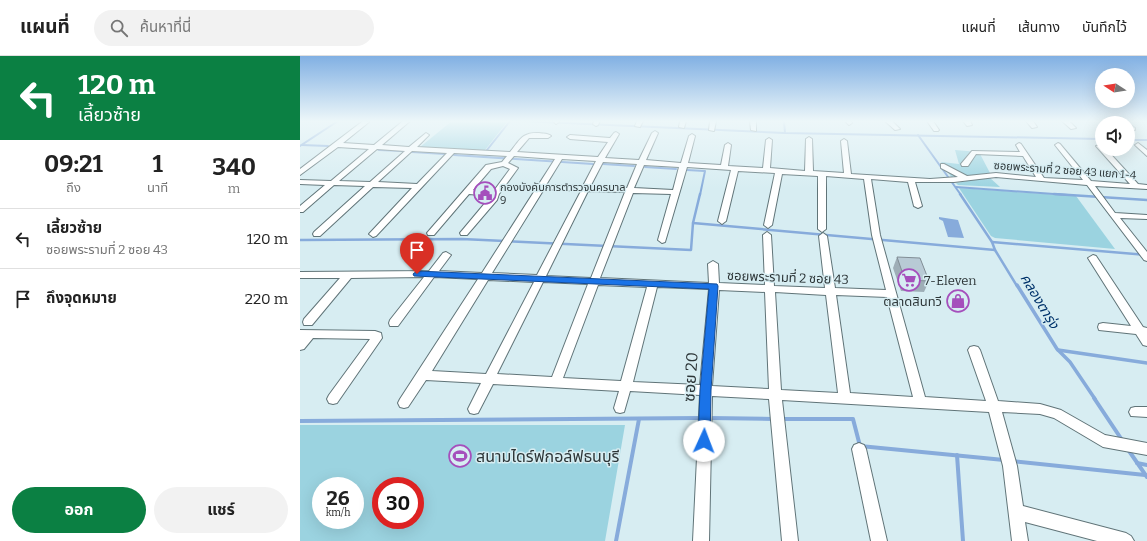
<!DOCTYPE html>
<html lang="th">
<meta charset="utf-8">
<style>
:root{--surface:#fff;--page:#f2f2f2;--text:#222;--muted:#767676;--line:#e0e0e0;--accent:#0b8043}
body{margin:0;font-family:Bitter,"Noto Sans Thai",serif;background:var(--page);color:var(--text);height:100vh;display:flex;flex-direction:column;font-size:15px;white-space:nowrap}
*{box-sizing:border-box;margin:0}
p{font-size:13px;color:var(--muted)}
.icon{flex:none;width:22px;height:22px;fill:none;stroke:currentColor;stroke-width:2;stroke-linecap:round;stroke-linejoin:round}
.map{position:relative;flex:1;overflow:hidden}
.side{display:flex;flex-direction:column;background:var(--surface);width:300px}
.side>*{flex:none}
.banner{background:#0b8043;color:#fff;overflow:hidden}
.needle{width:26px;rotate:282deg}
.tools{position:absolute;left:795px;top:12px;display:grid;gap:8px}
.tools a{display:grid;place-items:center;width:40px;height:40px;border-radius:50%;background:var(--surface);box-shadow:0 4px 16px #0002;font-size:20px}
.speed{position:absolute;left:12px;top:421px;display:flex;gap:8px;font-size:20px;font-weight:700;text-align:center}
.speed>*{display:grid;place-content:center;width:52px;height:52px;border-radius:50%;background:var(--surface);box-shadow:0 4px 16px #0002;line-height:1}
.speed small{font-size:10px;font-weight:400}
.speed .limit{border:6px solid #d22;background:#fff;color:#111}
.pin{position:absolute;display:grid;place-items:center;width:34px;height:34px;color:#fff;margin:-41px -17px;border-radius:50% 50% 50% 0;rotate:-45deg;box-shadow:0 0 4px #0007}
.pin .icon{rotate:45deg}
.me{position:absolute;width:44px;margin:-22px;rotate:2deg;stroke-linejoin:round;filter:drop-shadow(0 0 3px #0008)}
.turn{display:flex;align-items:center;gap:14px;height:84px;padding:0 12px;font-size:18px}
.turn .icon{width:52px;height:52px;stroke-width:2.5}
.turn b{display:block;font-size:28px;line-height:34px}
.eta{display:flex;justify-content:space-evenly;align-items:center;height:68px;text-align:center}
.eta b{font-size:24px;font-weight:700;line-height:28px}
.action{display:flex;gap:8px;margin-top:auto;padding:8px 12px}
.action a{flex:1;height:46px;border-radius:24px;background:var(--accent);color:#fff;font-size:16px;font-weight:700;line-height:46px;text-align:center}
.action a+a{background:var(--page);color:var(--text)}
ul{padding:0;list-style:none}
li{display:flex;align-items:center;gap:12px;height:60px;padding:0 12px;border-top:1px solid var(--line)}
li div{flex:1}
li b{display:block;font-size:15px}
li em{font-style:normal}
header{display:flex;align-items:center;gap:24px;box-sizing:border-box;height:56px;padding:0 20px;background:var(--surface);border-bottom:1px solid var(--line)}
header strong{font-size:19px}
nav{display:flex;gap:22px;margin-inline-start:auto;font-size:14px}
.search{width:280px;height:36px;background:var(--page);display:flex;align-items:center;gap:10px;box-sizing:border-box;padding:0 14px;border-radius:22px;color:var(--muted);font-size:15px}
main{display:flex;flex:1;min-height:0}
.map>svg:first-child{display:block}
.green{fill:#9bd3e0;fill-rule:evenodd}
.water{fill:#87abdb}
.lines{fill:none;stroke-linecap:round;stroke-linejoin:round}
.stream-far3{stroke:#87abdb;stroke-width:2}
.stream-far2{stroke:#87abdb;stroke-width:2.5}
.stream-far1{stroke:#87abdb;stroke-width:3.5}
.stream{stroke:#87abdb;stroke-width:4}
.minor-casing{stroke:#607478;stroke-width:2}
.minor{fill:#fff;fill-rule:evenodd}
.wall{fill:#9eaeb7}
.building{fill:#b8cad5;stroke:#818d95}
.route{fill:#1a73e8;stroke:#114b97}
.labels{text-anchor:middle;stroke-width:3;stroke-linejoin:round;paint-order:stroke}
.far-street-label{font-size:11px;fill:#2d3638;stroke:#d7edf2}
.far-poi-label{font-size:11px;fill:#2d3638;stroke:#d7edf2;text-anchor:start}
.street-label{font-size:13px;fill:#2d3638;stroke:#d7edf2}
.poi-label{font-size:13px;fill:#2d3638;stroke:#d7edf2;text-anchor:start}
.water-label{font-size:14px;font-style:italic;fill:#00336b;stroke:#d7edf2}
.near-street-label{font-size:16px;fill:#2d3638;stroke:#d7edf2}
.near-poi-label{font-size:16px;fill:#2d3638;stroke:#d7edf2;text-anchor:start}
</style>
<header>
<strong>แผนที่</strong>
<div class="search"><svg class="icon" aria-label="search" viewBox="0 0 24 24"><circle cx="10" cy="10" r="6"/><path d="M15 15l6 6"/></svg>ค้นหาที่นี่</div>
<nav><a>แผนที่</a><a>เส้นทาง</a><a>บันทึกไว้</a></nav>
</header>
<main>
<section class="side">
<div class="banner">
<div class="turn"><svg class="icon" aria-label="left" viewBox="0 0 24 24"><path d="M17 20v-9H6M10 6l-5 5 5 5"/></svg><div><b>120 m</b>เลี้ยวซ้าย</div></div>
</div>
<div class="eta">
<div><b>09:21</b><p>ถึง</p></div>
<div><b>1</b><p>นาที</p></div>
<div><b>340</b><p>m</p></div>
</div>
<ul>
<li><svg class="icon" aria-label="left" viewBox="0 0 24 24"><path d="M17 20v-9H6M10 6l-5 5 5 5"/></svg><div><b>เลี้ยวซ้าย</b><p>ซอยพระรามที่ 2 ซอย 43</p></div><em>120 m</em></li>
<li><svg class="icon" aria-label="arrive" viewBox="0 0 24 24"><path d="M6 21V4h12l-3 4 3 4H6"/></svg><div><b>ถึงจุดหมาย</b></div><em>220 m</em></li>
</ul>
<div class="action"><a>ออก</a><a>แชร์</a></div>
</section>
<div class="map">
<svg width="847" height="485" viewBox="0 0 847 485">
<rect width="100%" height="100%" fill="#d7edf2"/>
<g class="green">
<path d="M152,65L207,66L185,94L120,91Z"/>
<path d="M655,94L679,96L690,117L652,122L641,106L659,108Z"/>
<path d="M689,121L700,131L658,129L656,127Z"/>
<path d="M659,132L776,140L815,193L695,182L691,180Z"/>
<path d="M0,369H325L305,485H0ZM21,430H55V464H21ZM81,430H115V464H81Z"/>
</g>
<path class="water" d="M639,161L658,164L664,182L648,181L643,165L639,163Z"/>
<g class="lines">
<g class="stream-far3">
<path d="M222,65L485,77L802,83"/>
<path d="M484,65L485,77"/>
<path d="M618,79L661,139"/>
<path d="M828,84H847"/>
<path d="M2,89L28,90"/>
<path d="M0,90L38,65"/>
<path d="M79,94L102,95"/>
<path d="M187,94L210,65"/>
<path d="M112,96L144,98"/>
<path d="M154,99L293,108"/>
<path d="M303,108L334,110"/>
<path d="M345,111L376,113"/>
<path d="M387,114L405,115L400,139"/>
<path d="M656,131L768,139"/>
</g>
<g class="stream-far2">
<path d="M660,138L692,186L695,194L717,230"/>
<path d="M754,138L847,144"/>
<path d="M393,167L695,194"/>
<path d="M0,184L162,183L391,194L393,167L400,138"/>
<path d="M692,186L847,199"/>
</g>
<g class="stream-far1">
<path d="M717,229L757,293L770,306L795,343"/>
<path d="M758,294L847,307"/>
</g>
<g class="stream">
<path d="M794,342L822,384"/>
<path d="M409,362L474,363"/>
<path d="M481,363H553L560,390L704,404"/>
<path d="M0,365L402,362"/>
<path d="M827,392L847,421"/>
<path d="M657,399L663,485"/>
<path d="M712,405L845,419"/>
<path d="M837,407L847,409"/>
<path d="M316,485L339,363"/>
</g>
<g class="minor-casing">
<g id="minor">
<path d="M63,65L69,66L43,87L74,89L103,65H110L82,89L109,91L126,77L129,79L117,91L210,96C220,84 222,76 239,77C243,78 248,77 251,80L248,82H229L217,96L298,101L308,86L270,83L267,81L270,79L310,82L314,77L316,76L319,78L305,102L339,104L352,77L355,75L358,77L346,104L381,107L389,80L392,78L395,80L388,107L421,109L425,89L428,87L431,89L428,110L463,112L466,84L469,82L472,84L470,112L505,115L506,83L509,81L512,83L513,115L544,117L541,85L544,83L547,85L551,118L630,123L658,121L641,112V108H644L667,120L696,117L736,121L723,100L676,98L668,110H662L661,108L672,95L720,96L716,89L719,87L721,88L744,122L783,124L755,89L758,87L760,88L791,125L830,128L796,90L801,89L802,93H806L838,128L847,129V133L795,130L815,157L847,159V163L820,162L847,196V205L844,204L787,129L696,121L654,126H615L622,150L618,152L614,150L608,126L571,123L580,179L625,341L686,345L668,294L670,291L674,290L678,291L680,294L698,345L740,348L761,354L805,379L847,387V399L803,391L754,362L740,358L702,356L717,410L723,450L826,477L831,480L834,485H797L725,466L728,485H712L703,410L689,356L482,344L498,485H482L469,343L412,340L409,485H393L400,339L330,335L324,356L320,357L316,356L314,352L319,335L193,328L178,357L174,358L170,357L168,353L181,327L126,324L108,351L104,352L100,351L98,347L100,343L178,223L134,221L98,270H90L89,267L90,264L124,221L51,222L12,269H4L3,266L4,263L40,222H0V216L129,215L143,197L146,196L151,199L139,215L182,217L255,103L214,100L208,107L218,112L199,138L197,144L167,179H161L160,177L191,140L169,138L134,179H128L127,177L186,109L202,106L207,100L154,97L76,180L73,181L69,178L112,132L73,131L20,180H14L13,178L14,176L65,130L34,129L3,156H0V150L25,129L0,128V124L31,125L69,93L38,91L0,119V113ZM77,93L105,95L70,126L39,125ZM112,95L147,97L117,128L78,126ZM262,103L296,105L283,130L246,129ZM303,106L337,108L327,132L290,131ZM344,109L379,111L373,134L334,132ZM203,110L210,113L193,136L173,134L191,113ZM387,111L431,114L418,165L422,168L426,165L438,115L475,117L464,169L468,172L472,169L482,118L518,120V173L522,176L526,173V120L564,123L572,179L586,234L535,232L527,180L523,177L519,180L525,232L474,230L471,179L467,176L463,179L465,229L419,227L418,208L413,205L408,208L409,227L300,222L333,137L371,138L358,184L362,187L365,186ZM244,133L281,135L237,219L192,217ZM288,135L325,136L291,222L246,220ZM188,224L234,226L186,318L132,315ZM243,226L288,228L252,321L197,318ZM298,229L347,231L321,325L263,322ZM357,231L409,233L400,329L333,326ZM419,234L465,236L469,333L412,330ZM475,236L526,239L538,337L481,334ZM536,239L587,241L613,341L550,337Z"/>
<path d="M253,65H259V66L256,68Z"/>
<path d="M294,65H300L298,69L296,70L293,68Z"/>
<path d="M337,65H343L340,71L335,70Z"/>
<path d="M380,65H386L384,72L379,71Z"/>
<path d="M410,65H416L414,75L409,74Z"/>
<path d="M450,65H456V75L451,74Z"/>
<path d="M545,65H551L552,67L549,69Z"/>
<path d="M585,65H592L600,73L595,74Z"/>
<path d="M627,65H633L639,74L638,75H634Z"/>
<path d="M663,65H670L672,69L667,70Z"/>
<path d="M726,65H733L737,71L732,72Z"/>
<path d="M762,65H769L776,72L771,73Z"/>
<path d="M828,67L835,72V74H831L828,72Z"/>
<path d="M838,87L847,94V100L835,89Z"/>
<path d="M793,199L796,200L843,271L847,272V290L843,289L836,278L799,274L798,271L799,268L803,267L831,270L788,202Z"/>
<path d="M0,274L75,275L81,277L82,282L37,347L33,348L29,347L27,343L29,339L70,283L13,282L4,293L0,294Z"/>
<path d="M835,351H847V361L831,360L829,356L831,352Z"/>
<path d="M559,387L564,389L566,393L587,485H571L552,393L554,389Z"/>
</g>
</g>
<use href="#minor" class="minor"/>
</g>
<path class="wall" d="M597,201L629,225L624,236L601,235L593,212Z"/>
<path class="building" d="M597,201L620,202L629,225L605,224Z"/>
<linearGradient id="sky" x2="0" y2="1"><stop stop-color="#81b0e3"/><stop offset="0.49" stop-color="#edf7f9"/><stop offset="1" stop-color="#edf7f9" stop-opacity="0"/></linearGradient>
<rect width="847" height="133" fill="url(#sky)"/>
<path class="route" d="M117,215L417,228L418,230L411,334L410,385L408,389L404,390L400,389L398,385L400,334L409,233L114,220L113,218Z"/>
<defs>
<g id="civic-ring" transform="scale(1.15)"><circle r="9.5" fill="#d7edf2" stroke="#a54fbc" stroke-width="1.5"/><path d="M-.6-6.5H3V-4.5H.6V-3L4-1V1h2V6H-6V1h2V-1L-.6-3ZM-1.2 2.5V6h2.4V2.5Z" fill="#a54fbc"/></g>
<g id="supermarket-ring" transform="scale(1.15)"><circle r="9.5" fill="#d7edf2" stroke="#a54fbc" stroke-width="1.5"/><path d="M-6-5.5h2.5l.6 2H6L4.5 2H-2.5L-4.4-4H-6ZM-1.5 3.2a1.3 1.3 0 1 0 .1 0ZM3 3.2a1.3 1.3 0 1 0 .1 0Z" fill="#a54fbc"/></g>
<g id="shop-ring" transform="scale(1.15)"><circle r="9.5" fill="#d7edf2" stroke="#a54fbc" stroke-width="1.5"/><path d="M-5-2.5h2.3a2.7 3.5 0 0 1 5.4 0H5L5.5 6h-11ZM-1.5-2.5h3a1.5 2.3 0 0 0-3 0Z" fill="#a54fbc"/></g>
<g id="stadium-ring" transform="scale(1.15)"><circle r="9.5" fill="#d7edf2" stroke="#a54fbc" stroke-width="1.5"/><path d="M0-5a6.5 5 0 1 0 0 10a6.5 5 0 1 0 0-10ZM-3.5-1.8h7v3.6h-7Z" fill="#a54fbc"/></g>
</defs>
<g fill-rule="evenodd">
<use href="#civic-ring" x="185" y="137"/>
<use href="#supermarket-ring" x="609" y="224"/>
<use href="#shop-ring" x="658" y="245"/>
<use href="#stadium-ring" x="160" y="400"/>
</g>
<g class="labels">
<g class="far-street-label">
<text transform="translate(765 114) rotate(4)" y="4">ซอยพระรามที่ 2 ซอย 43 แยก 1-4</text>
</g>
<g class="far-poi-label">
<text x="200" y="135">กองบังคับการตำรวจนครบาล<tspan x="200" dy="13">9</tspan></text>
</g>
<g class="street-label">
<text transform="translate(488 221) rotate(2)" y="5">ซอยพระรามที่ 2 ซอย 43</text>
</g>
<g class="poi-label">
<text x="624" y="229">7-Eleven</text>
<text x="642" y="250" text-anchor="end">ตลาดสินทวี</text>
</g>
<g class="water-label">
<text transform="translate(740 245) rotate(59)" y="5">คลองตารุ่ง</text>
</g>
<g class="near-street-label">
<text transform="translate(390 321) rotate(-86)" y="6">ซอย 20</text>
</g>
<g class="near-poi-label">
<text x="176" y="406">สนามไดร์ฟกอล์ฟธนบุรี</text>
</g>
</g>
</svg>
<div class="tools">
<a><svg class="needle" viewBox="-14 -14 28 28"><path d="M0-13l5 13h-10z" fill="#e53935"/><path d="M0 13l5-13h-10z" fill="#767676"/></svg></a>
<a><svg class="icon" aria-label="sound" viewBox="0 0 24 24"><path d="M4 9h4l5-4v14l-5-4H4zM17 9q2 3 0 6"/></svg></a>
</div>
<div class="speed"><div>26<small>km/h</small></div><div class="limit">30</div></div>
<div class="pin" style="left:117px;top:218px;background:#d93025"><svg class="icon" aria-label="arrive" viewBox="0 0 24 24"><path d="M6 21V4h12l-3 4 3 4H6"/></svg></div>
<svg class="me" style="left:404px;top:385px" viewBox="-20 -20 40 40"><circle r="19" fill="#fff"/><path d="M0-13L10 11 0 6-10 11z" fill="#1a73e8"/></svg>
</div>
</main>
